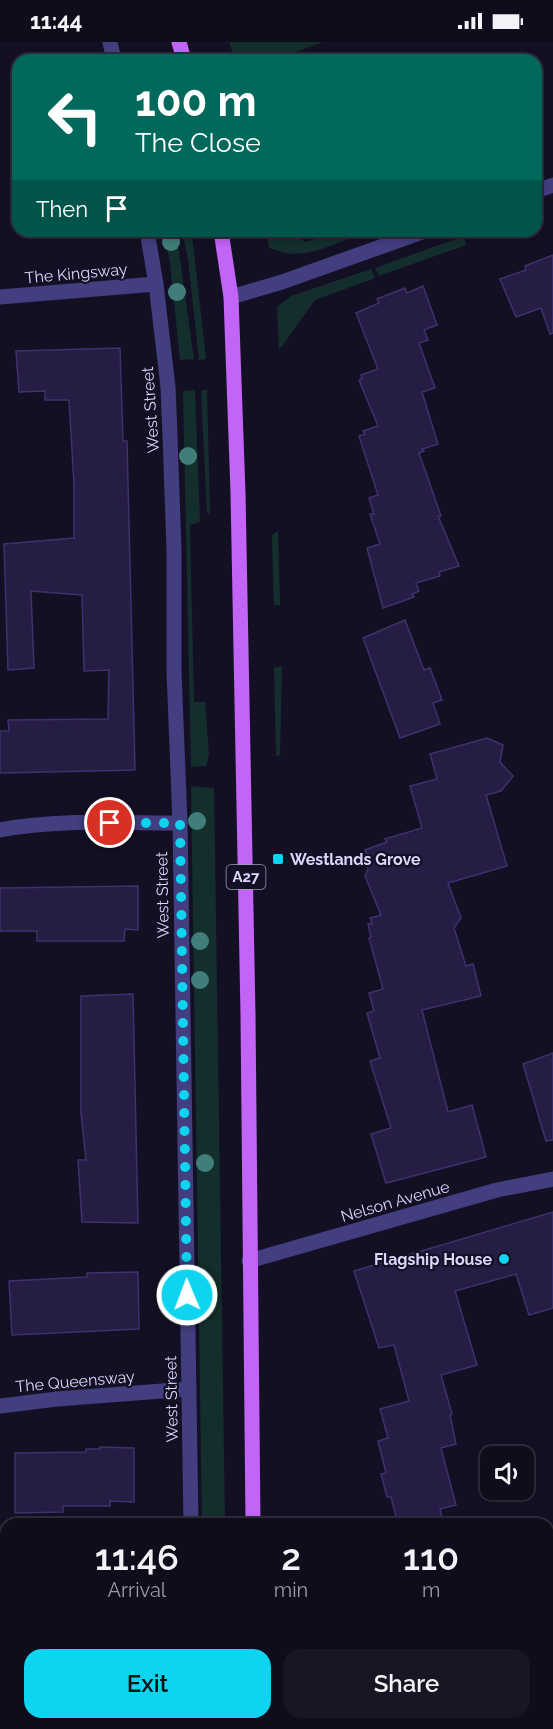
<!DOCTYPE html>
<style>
:root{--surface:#0f0c1b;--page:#181524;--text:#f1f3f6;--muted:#9b9ba3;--line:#2f2c3a;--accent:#0fd4ef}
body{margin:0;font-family:Raleway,sans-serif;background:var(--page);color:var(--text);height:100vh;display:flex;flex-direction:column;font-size:22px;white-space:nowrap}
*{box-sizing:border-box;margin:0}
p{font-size:20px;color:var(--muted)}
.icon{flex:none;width:33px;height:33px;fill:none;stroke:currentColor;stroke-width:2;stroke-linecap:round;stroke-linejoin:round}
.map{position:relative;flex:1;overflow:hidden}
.details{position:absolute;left:0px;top:1476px;width:554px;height:212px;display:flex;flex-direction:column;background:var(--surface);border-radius:18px 18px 0 0;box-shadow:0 3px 9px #0003,0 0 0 2px var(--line)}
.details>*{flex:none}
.top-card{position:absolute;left:12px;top:12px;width:530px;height:183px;border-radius:18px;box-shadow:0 3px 9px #0003,0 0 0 2px var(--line);background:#00695c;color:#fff;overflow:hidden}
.controls{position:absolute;left:480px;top:1404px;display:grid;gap:12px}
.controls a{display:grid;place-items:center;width:54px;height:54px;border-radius:12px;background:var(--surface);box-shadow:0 3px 9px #0003,0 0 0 2px var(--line);font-size:30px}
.pin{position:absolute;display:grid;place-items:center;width:51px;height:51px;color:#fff;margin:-26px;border:3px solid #fff;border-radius:50%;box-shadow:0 2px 6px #0007}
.me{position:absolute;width:66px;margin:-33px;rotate:359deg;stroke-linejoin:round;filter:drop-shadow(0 0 4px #0008)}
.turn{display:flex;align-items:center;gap:21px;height:126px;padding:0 24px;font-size:27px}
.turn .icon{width:78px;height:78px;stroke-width:2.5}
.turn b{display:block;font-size:42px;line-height:51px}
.then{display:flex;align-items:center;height:57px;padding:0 24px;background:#0003;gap:12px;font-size:22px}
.eta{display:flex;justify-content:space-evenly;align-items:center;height:102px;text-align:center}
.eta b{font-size:36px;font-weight:600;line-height:42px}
.primary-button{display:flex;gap:12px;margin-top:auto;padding:12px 24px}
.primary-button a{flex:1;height:69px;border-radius:18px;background:var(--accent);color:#111;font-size:24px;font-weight:600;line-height:69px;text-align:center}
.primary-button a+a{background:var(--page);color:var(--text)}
.status{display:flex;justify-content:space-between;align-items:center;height:42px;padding:0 30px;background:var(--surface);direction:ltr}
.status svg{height:16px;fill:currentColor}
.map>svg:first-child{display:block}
.green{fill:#142e2d}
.building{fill:#261d44;stroke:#3e316e;stroke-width:1.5}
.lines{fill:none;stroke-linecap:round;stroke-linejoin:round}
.street{stroke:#423e80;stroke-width:15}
.primary{stroke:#c264f5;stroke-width:15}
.tree{fill:#417e79}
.route{stroke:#0fd4ef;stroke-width:10;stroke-dasharray:0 18}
.poi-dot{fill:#0fd4ef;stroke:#141024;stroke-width:2}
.labels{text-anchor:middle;stroke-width:4.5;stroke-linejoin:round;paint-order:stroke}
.shield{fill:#141024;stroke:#9f9bbb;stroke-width:1.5}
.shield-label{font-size:15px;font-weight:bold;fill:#dbd6fc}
.street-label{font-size:16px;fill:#dbd6fc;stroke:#141024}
.poi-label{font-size:16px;font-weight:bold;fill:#dbd6fc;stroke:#141024;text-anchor:start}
</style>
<div class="status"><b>11:44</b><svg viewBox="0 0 49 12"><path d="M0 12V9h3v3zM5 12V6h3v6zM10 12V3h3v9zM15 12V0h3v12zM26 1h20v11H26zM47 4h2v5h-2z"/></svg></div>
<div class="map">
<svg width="553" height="1687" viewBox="0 0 553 1687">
<rect width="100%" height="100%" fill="#141024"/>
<g class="green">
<path d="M229,0H323L274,18H235Z"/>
<path d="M164,189H176L194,317L180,318L170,221Z"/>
<path d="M182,189H191L192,192L206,317L199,318L188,218Z"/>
<path d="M266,189H286L306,200L339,189H354L355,194C326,205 299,221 269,205Z"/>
<path d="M464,194L466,203L379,234L375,226Z"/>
<path d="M371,227L375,236L315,258L279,308L277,265L291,254Z"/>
<path d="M207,347L210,472L207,470L201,349Z"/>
<path d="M195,348L200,480L190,483L194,660H205L209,712L206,724L191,725L183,349Z"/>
<path d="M278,489L280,563H274L272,493Z"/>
<path d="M282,624L280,713L276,714L274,626Z"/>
<path d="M191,744L214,746L225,1482H202Z"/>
</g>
<g class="building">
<path d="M553,213V291L550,292L541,266L516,275L500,237L526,228L525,224Z"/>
<path d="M423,244L437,283L424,288L428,298L419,301L435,346L422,350L438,402L422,407L424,409L419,411L441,474H438L459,524L439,530L440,534L416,541L419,549L412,552L414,555L383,566L367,506L380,502L370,472H374L369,456L378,453L359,394L365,392L363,389L378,384L359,338L362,337L361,333L378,327L356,271L379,261L377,257L405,246L407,251Z"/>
<path d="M120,306L123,399H127L135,728L0,731V689H9L8,678L108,677L109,628L84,629L82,553L31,549L34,626L8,628L4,502L74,496V442L69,358H45V349L19,350L16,309Z"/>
<path d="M405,578L424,628L430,626L442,658L433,661L440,682L400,696L363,596Z"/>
<path d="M487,696L503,703L500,720L513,734L501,749L486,753L507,824L448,841L461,876L454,886L466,924L473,922L481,954L422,968L448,1070L472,1063L486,1115L386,1141L371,1092L391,1086L370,1019L380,1016L367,971L374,969L369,951L383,947L369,896L371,895L368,882H372L370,876L381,873L365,834L368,827L363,816L368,814L365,808L387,800L385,797L422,786L410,744L437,737L430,712Z"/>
<path d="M138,844V888L125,887L124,899H37V889H0V846Z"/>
<path d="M133,952L138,1181L82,1180L78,1118H86L81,1071V954Z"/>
<path d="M553,1011V1098L546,1099L523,1022Z"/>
<path d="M553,1170V1266L529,1273L516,1232L455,1249L477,1323L441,1333L452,1372L450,1373L456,1402L441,1406L456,1463L440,1467L444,1482H398L391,1455H387L381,1432L386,1431L378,1399L388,1396L380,1367L409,1359L394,1303L379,1306L354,1229Z"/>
<path d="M138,1230L139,1287L12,1293L9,1239L87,1235V1231Z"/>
<path d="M100,1405L134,1406V1460L110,1459V1464H63V1470L15,1471V1411L86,1410V1407H100Z"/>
</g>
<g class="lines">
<g class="street">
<path d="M110,0L114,18"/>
<path d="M536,149L553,143"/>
<path d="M147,189L156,242L168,345L170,394L174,507V629L180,781L191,1482"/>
<path d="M0,255L156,242"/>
<path d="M231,255L282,240L425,189"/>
<path d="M0,788C58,777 121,781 180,781"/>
<path d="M249,1219L497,1148L553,1137"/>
<path d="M0,1364L57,1357L189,1347"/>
<path d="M194,1682V1687"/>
</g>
<g class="primary">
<path d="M179,0L184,18"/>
<path d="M221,189L231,255L238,451L248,973L253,1482"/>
<path d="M255,1682L256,1687"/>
</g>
</g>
<g class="tree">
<circle cx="171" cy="200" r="9"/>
<circle cx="177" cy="250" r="9"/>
<circle cx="188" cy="414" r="9"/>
<circle cx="197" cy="779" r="9"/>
<circle cx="200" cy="899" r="9"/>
<circle cx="200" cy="938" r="9"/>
<circle cx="205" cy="1121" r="9"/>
</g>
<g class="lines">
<path class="route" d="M110,781H180L187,1253"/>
</g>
<g class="poi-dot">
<rect x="272" y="811" width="12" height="12" rx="3"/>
<circle cx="504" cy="1217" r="6"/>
</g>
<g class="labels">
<rect class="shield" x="226.5" y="823" width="39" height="24" rx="4.5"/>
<g class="shield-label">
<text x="246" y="840">A27</text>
</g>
<g class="street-label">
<text transform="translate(76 231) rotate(-5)" y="6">The Kingsway</text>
<text transform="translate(150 368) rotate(-94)" y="6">West Street</text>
<text transform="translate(162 853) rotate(-91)" y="6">West Street</text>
<text transform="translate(395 1159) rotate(-16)" y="6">Nelson Avenue</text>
<text transform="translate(75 1339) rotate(-5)" y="6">The Queensway</text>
<text transform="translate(171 1357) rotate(-91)" y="6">West Street</text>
</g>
<g class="poi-label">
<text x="290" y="823">Westlands Grove</text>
<text x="492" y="1223" text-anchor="end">Flagship House</text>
</g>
</g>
</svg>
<div class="controls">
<a><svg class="icon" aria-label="sound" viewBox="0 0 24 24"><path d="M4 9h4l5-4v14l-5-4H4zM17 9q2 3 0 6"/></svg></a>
</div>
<div class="pin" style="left:110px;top:781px;background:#d93025"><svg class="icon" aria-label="arrive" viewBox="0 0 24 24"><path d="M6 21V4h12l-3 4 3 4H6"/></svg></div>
<svg class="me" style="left:187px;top:1253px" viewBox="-20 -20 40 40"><circle r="17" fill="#0fd4ef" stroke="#fff" stroke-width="3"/><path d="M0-11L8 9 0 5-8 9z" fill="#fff"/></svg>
<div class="top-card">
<div class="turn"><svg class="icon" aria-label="left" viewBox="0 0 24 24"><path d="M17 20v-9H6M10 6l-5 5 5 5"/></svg><div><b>100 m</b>The Close</div></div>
<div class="then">Then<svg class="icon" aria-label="arrive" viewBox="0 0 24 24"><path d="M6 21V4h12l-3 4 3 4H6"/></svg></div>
</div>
<section class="details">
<div class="eta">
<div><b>11:46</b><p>Arrival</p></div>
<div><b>2</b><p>min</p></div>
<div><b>110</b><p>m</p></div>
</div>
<div class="primary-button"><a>Exit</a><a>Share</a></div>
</section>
</div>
